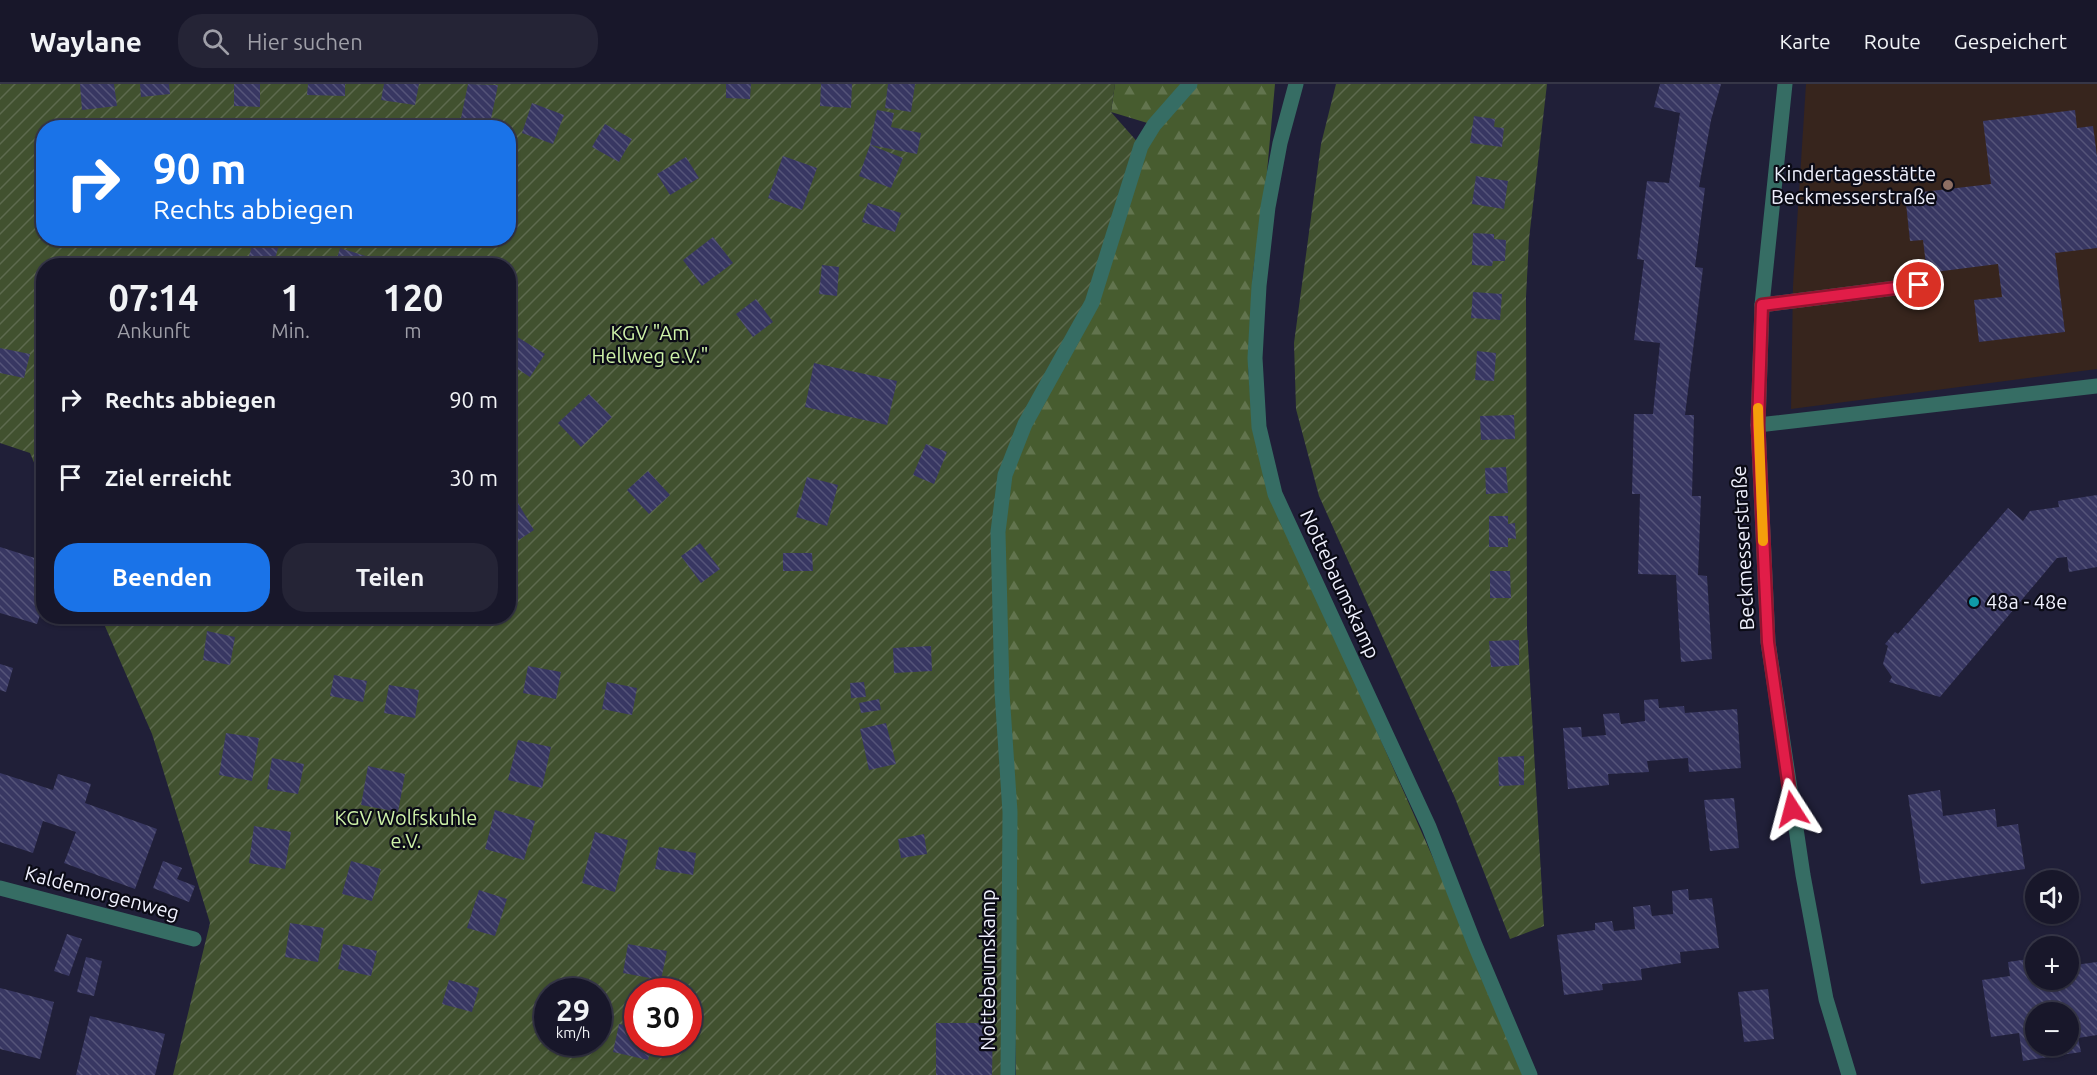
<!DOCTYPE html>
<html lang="de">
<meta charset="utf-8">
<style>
:root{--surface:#18172a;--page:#252436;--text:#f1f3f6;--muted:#9f9fa8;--line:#363647;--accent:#1a73e8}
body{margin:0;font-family:Ubuntu,sans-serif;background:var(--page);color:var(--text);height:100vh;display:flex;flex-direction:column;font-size:22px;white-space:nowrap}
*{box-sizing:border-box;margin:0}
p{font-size:20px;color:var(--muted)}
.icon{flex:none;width:33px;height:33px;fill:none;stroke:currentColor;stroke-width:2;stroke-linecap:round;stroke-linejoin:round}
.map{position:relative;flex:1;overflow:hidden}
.details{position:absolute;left:36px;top:174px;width:480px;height:366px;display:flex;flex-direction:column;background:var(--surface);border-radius:24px;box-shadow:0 2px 4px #0004,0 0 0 2px var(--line)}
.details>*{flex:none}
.top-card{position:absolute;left:36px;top:36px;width:480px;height:126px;border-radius:24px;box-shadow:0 2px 4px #0004,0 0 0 2px var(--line);background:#1a73e8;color:#fff;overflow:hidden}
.tools{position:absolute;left:2025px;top:786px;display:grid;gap:12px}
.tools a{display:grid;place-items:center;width:54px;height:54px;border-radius:50%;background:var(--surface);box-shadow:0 2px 4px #0004,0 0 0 2px var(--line);font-size:30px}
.speed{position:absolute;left:534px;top:894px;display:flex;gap:12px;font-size:30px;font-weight:700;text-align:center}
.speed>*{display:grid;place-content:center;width:78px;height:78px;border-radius:50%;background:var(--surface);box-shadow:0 2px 4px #0004,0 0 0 2px var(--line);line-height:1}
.speed small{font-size:15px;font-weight:400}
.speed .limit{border:9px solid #d22;background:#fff;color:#111}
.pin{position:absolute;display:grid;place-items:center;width:51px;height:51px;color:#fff;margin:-26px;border:3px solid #fff;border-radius:50%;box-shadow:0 2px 6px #0007}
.me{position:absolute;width:66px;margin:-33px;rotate:351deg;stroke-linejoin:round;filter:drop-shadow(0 0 4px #0008)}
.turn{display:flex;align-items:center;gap:21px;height:126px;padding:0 18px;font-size:27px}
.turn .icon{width:78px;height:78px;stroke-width:2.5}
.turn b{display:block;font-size:42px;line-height:51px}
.eta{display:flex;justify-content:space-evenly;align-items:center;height:102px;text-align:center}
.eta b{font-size:36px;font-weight:700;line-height:42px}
.cta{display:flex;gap:12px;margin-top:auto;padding:12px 18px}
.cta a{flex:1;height:69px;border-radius:24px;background:var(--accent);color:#fff;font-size:24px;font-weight:700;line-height:69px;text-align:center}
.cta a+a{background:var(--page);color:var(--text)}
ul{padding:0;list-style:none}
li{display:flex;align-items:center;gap:18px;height:78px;padding:0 18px}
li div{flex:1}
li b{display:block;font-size:22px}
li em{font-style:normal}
header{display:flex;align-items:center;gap:36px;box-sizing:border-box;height:84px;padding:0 30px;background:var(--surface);border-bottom:2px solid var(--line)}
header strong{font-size:28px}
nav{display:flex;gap:33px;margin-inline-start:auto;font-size:21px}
.search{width:420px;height:54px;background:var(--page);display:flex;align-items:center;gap:15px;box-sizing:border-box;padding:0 21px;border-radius:24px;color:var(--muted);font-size:22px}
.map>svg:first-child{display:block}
.education{fill:#37251d}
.forest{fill:url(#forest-firs)}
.garden{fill:url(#garden-furrows);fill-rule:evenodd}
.building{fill:url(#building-back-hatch);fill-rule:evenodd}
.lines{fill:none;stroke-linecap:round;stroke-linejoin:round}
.minor{stroke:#366d64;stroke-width:15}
.route-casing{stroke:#92132f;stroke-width:15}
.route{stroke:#e11d48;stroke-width:10}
.slow{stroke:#f59e0b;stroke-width:10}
.education-dot{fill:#8d6e63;stroke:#0b0b16;stroke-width:2}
.culture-dot{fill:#0f9aa8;stroke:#0b0b16;stroke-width:2}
.labels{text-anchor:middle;stroke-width:4.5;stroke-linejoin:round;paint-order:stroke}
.poi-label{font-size:20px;fill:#eff0fd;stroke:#0b0b16;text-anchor:end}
.park-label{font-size:20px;fill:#cef2a8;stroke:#0b0b16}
.street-label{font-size:20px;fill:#eff0fd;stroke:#0b0b16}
</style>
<header>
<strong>Waylane</strong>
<div class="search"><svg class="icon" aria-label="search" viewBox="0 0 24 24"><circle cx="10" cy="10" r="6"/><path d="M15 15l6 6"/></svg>Hier suchen</div>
<nav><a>Karte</a><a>Route</a><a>Gespeichert</a></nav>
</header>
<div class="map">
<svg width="2097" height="991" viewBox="0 0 2097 991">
<defs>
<pattern id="forest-firs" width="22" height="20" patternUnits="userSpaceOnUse" patternTransform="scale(1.5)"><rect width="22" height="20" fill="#475c2f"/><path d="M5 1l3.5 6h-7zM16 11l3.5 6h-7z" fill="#62744e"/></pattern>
<pattern id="garden-furrows" width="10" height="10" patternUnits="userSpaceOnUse" patternTransform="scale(1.5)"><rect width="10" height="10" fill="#41512f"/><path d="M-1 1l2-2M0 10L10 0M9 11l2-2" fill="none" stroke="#5d6a4e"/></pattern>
<pattern id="building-back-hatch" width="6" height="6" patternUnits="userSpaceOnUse" patternTransform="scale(1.5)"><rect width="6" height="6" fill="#383762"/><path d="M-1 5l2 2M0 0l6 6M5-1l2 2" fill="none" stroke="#555479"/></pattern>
</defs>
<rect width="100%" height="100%" fill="#201f38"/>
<path class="education" d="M1806,0H2097V285L1791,325L1793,202Z"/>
<g class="forest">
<path d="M1115,0H1190L1154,41L1111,28Z"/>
<path d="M1197,0H1275L1266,99L1253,188L1248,280L1253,347L1272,410L1529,991H1016L1011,730L1001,507L1009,391L1150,50Z"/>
</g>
<g class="garden">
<path d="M0,0H1115L1111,28L1141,62L1092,219L1005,391L1002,608L1015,991H173L210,839L152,650L101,533L508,532V182H44L43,400L30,369L0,359ZM44,44H508V154H44ZM548,908H598V958H548ZM638,908H688V958H638Z"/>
<path d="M1336,0H1547L1529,155L1526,213L1527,545L1544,842L1510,855L1455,714L1319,412L1296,325L1294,259L1321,60Z"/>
</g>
<g class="building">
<path d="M80,0H114L117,22L82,26Z"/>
<path d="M140,0H169L170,10L141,13Z"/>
<path d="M234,0H260V23L234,22Z"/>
<path d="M308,0H345V12L307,11Z"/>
<path d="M384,0H419L415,21L381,16Z"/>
<path d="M468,0L498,1L490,40L461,34Z"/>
<path d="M726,0H751L750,15L726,14Z"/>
<path d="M821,0H852L851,24L820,22Z"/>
<path d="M888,0H915L911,28L885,24Z"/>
<path d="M1660,0H1721L1711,36L1699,103L1705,104L1695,183L1703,184L1685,331H1694L1692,412H1701L1698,491L1707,492L1712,575L1681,578L1676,491L1638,490L1640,410H1632L1634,330H1653L1660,259L1634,256L1644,176L1637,175L1647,97L1669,99L1680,29L1654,23Z"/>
<path d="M532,19L564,31L553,60L522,49Z"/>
<path d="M877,26L894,29L891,43L921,49L917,70L870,61L903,74L891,104L859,92L870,61Z"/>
<path d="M2075,26L2077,44L2093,42L2097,72V164L2055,169L2065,248L1979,258L1974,216L2002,213L1998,180L1927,189L1923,156L1910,157L1905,110L1991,100L1983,37Z"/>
<path d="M1474,32L1495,35L1494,43L1504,44L1502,63L1470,59Z"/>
<path d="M605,40L632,55L619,78L592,63Z"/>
<path d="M783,72L817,84L802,126L768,114Z"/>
<path d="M686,73L699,94L670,111L657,90Z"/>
<path d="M1476,92L1508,97L1504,125L1472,120Z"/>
<path d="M868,119L901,129L895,148L862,138Z"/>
<path d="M1473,149L1494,150V155L1506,156L1505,177H1493L1492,182L1472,181Z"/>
<path d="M713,153L733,179L702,202L683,176Z"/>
<path d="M156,154H196L195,163Z"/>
<path d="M254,154H281L273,182L247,180Z"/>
<path d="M340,164L372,174L370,182H335Z"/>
<path d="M822,181L839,183L837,212L819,210Z"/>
<path d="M1473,208L1502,210L1500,236L1471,234Z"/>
<path d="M756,215L773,238L753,253L736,230Z"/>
<path d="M514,251L545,270L530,293L508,279V260Z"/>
<path d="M0,264L30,270L24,294L0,289Z"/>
<path d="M1477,267L1496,269L1494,297L1475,296Z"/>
<path d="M814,279L897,297L887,341L805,323Z"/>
<path d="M589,310L612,333L581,363L558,339Z"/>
<path d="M1514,331L1515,355L1481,356L1480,332Z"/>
<path d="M926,360L947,368L934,400L913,391Z"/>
<path d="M1506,383L1508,409L1486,410L1485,384Z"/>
<path d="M648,387L670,411L649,430L627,406Z"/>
<path d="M807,393L838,401L827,442L796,433Z"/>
<path d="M2097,411V483L2069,488L2067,473L2057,474L1940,613L1889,598L1892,593L1883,580L1888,562L1885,560L1895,548L1898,550L2008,424L2023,437L2030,427L2059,423L2058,417Z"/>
<path d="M518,419L534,446L508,463V425Z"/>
<path d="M1489,432H1508V440L1515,439L1516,455L1508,454V463H1489Z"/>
<path d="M700,459L720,485L701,499L681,472Z"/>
<path d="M0,463L44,477V519L37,540L0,529Z"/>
<path d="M783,469H812L813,487H783Z"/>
<path d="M1490,487H1510L1511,514H1490Z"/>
<path d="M207,547L235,553L230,581L203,576Z"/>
<path d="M1519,556V581L1491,583L1489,557Z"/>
<path d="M931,562L932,587L894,589L893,564Z"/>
<path d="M0,580L13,584L6,608L0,606Z"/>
<path d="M528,582L561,588L556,615L523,609Z"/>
<path d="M334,591L367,597L363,618L330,612Z"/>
<path d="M607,598L637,604L632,631L602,625Z"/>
<path d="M864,598L866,613L851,614L850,599Z"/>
<path d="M389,601L419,606L415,634L384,629Z"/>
<path d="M879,615L881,626L861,629L859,619Z"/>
<path d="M1658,615L1659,624L1684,622L1685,629L1737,625L1741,684L1689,688L1688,674L1647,677L1649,688L1608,690L1609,701L1568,705L1563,644L1581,643L1582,653L1606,651L1603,630L1619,629L1621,640L1645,637L1644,616Z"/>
<path d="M886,639L896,680L869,686L860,645Z"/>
<path d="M226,649L259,654L252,697L219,691Z"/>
<path d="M518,656L551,663L542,704L508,696Z"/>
<path d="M1524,672V701L1499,702L1498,673Z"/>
<path d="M272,674L304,680L298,710L267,705Z"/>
<path d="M368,682L405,690L398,728L361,721Z"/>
<path d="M0,689L53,706L58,690L91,700L85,719L157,745L135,805L64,779L76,748L43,737L33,769L0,758Z"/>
<path d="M1940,706L1943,732L1995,725L1997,743L2018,740L2025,785L1921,800L1908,711Z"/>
<path d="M1734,714L1739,764L1710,767L1704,716Z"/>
<path d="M495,726L535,737L524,776L485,765Z"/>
<path d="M254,742L291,748L285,785L249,779Z"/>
<path d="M595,748L628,756L615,808L582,799Z"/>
<path d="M924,750L927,770L901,774L898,755Z"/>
<path d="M659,763L696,769L693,791L655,785Z"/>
<path d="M163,777L182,784L177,795L195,802L189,818L153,804Z"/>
<path d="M351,777L381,785L372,817L342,810Z"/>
<path d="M1688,805L1689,816L1712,814L1719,864L1680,868L1681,879L1641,885L1642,896L1602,900L1603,906L1564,911L1557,851L1595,846V839L1612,837L1614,847L1635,845L1633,823L1650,821L1652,832L1673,830L1672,807Z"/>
<path d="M479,806L507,815L495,852L467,844Z"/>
<path d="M290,839L324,844L318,878L285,873Z"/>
<path d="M67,850L82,855L69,892L54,887Z"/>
<path d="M343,860L377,867L371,892L338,885Z"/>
<path d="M628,860L667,867L661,896L623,889Z"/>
<path d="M86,873L102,877L94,912L77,908Z"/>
<path d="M2036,874V896H2068V882L2097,878V951L2078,954L2081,968L2023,977L2019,949L1991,953L1982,896L2010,892L2008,878ZM2036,928H2068V962H2036Z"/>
<path d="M449,896L479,904L472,928L442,920Z"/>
<path d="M0,904L54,918L40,975L0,965Z"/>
<path d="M1768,905L1774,955L1744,958L1738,908Z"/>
<path d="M90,932L165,950L155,991H76Z"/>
<path d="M936,939H993L992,991H936Z"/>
<path d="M619,940L638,944V958H652L648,976L613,968Z"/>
</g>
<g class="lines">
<g class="minor">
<path d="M1296,0L1280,59L1268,123L1259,202L1255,274L1259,343L1275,410L1429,743L1475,861L1530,991"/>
<path d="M1785,0L1762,221L1758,341L1768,558L1803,791L1826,915L1849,991"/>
<path d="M1762,221L1919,201"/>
<path d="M1758,341L2097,302"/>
<path d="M0,804L194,855"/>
<path d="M1008,991L1010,728L1002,608L998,448L1005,391L1025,340L1092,219L1141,62L1154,41L1190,0"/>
</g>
</g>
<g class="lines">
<g class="route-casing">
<path id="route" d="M1792,725L1768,558L1758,341L1762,221L1919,201"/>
</g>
<use href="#route" class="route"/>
<path class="slow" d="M1758,324L1763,457"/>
</g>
<circle class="education-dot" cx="1948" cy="101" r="6"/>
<circle class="culture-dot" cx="1974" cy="518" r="6"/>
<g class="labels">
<g class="poi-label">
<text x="1936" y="97">Kindertagesstätte<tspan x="1936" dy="23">Beckmesserstraße</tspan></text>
<text x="1986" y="525" text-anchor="start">48a - 48e</text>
</g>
<g class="park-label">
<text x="650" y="256">KGV "Am<tspan x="650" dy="23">Hellweg e.V."</tspan></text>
<text x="406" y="741">KGV Wolfskuhle<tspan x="406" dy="23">e.V.</tspan></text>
</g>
<g class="street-label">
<text transform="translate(1743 464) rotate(-93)" y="7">Beckmesserstraße</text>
<text transform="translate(1340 500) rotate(65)" y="7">Nottebaumskamp</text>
<text transform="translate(102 809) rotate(15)" y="7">Kaldemorgenweg</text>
<text transform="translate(988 886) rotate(-90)" y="7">Nottebaumskamp</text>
</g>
</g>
</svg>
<div class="tools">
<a><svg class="icon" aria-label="sound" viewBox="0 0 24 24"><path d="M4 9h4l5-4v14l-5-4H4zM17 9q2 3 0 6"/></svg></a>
<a>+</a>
<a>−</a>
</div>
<div class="speed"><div>29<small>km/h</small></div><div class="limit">30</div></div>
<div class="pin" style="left:1919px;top:201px;background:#d93025"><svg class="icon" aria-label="arrive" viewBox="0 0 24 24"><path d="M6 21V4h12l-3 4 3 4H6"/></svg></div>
<svg class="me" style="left:1792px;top:725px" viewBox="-20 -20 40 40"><path d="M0-17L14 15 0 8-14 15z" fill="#e11d48" stroke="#fff" stroke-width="4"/></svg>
<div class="top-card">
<div class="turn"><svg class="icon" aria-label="right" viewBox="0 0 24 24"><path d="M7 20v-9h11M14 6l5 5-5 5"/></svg><div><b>90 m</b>Rechts abbiegen</div></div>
</div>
<section class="details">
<div class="eta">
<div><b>07:14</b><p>Ankunft</p></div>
<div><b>1</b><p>Min.</p></div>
<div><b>120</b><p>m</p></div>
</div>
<ul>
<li><svg class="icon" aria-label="right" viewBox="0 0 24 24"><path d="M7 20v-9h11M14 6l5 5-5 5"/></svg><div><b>Rechts abbiegen</b></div><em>90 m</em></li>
<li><svg class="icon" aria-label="arrive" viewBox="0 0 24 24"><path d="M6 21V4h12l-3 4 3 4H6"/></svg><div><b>Ziel erreicht</b></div><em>30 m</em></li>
</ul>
<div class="cta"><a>Beenden</a><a>Teilen</a></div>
</section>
</div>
